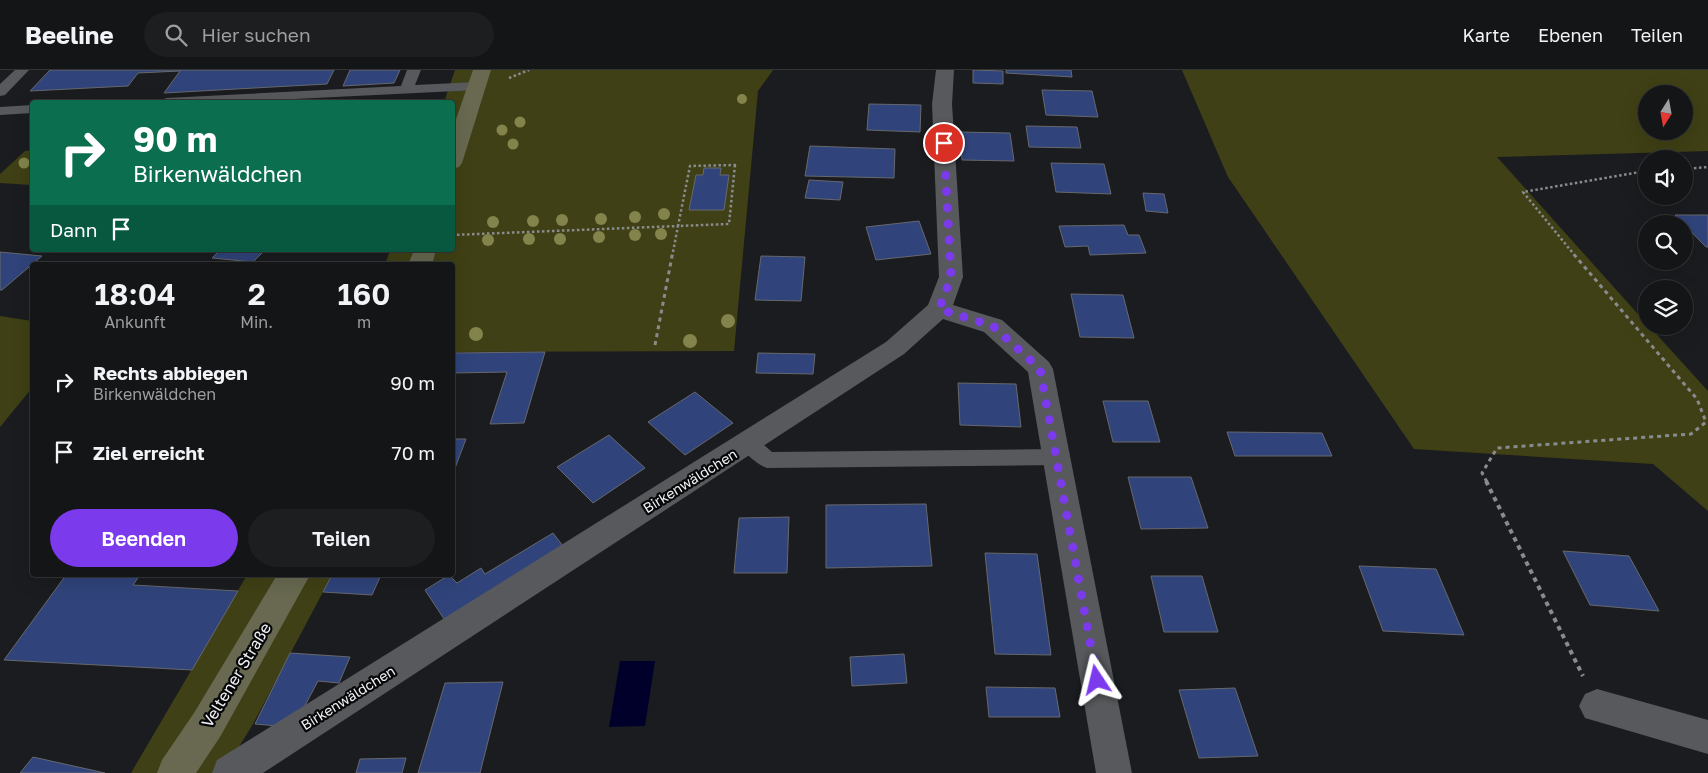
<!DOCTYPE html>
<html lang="de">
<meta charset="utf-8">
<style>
:root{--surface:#141517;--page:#1d1e20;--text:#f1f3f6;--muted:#9d9fa1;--line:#333436;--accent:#7c3aed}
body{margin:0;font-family:"Golos Text",sans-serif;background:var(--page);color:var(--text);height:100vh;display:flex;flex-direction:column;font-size:19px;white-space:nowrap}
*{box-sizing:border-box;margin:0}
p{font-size:16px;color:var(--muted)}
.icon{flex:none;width:28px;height:28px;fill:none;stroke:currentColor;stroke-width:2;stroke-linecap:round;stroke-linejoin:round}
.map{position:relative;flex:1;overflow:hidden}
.drawer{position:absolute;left:30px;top:192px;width:425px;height:315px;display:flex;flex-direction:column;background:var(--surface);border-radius:5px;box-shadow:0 5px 20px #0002,0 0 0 1px var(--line)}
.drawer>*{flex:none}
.top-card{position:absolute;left:30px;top:30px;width:425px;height:152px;border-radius:5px;box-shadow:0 5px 20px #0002,0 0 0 1px var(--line);background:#0b6e4f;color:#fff;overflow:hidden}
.needle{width:32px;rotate:191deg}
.controls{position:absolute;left:1638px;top:15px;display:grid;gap:10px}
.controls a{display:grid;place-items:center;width:55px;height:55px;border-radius:50%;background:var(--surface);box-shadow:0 5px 20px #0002,0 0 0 1px var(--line);font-size:25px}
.pin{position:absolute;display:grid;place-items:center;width:42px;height:42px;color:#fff;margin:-21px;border:2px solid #fff;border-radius:50%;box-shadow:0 1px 5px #0007}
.me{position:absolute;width:55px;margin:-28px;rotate:350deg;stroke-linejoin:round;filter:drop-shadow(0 0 4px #0008)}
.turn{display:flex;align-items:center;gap:18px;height:105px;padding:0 20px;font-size:22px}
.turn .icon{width:65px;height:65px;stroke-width:2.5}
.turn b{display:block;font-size:35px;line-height:42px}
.then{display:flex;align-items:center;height:48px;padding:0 20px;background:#0003;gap:10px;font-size:19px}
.eta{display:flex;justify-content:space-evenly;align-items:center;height:85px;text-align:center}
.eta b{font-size:30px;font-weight:600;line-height:35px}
.primary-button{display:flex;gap:10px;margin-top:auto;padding:10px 20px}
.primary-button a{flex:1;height:58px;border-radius:30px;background:var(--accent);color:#fff;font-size:20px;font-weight:600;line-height:58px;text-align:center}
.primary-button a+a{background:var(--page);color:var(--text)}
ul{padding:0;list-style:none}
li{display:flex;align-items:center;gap:15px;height:70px;padding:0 20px}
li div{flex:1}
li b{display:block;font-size:19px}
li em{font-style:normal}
header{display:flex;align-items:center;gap:30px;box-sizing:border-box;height:70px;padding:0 25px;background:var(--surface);border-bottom:1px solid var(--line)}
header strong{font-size:24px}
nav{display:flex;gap:28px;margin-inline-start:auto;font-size:18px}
.search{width:350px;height:45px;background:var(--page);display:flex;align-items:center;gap:12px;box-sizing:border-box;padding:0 18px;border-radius:28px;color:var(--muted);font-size:19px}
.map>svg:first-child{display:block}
.green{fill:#404016;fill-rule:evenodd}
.water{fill:#01002b}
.building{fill:#30447b;stroke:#66686c}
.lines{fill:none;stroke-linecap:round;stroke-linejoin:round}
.path-far2{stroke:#8a8b8e;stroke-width:2.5;stroke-dasharray:2.5 2.5;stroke-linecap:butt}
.path-far1{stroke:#8a8b8e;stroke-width:3;stroke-dasharray:4 4;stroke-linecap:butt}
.path{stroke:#8a8b8e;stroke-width:4;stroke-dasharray:4.5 4.5;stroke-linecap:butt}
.service{fill:#57595c;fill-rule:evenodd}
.minor{fill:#57595c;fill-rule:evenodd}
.secondary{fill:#686950;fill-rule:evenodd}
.tree{fill:#83834c}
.route{stroke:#7c3aed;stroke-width:9;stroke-dasharray:0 16.2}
.labels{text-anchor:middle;stroke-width:4.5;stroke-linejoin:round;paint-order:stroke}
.street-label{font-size:14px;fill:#f0f1f3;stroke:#060708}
.near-street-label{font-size:16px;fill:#f0f1f3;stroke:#060708}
</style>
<header>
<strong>Beeline</strong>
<div class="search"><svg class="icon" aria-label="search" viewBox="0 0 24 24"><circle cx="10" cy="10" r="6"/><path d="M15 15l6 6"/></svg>Hier suchen</div>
<nav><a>Karte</a><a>Ebenen</a><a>Teilen</a></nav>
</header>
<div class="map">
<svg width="1708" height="703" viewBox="0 0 1708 703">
<rect width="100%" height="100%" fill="#1b1c1f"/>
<g class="green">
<path d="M455,0H773L758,21L734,281L453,282L452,195H385L390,180H452V32H444Z"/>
<path d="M1182,0H1708V81L1497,87L1646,253V256H1649L1708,321V441L1653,394L1414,379L1228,107ZM1646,24H1684V61H1646Z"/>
<path d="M32,80V115L0,113V104L25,81Z"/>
<path d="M0,246L32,251V318L0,357Z"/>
<path d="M247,505H332L253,654L223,703H131Z"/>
</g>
<path class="water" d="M620,591H655L645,656L609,657Z"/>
<g class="building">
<path d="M50,0H334L327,14L164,23L180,1L138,3L128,16L30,21Z"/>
<path d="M350,0H400L394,13L343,16Z"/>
<path d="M973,0L1003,1V14L973,13Z"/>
<path d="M1006,0H1071L1072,7L1006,3Z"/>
<path d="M1042,20L1092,21L1098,47L1046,45Z"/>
<path d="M869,34L921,35L920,62L867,60Z"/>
<path d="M1026,56L1077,57L1081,78L1029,77Z"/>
<path d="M960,62L1010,63L1014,91L962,90Z"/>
<path d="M810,76L895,79L894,108L805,106Z"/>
<path d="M1051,93L1104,94L1111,124L1056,122Z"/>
<path d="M704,98H721L720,105H729L724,140H689L696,105H703Z"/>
<path d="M809,110L843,112L840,130L805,128Z"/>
<path d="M1143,123L1164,124L1168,143L1146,141Z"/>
<path d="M1675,145H1708V177H1706Z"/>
<path d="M919,151L931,184L876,190L866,157Z"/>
<path d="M1124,155L1128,165H1139L1146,183L1090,185L1088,176L1065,177L1059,156Z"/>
<path d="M220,180H265L253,192L212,188Z"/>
<path d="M0,182L42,186L2,220H0Z"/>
<path d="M761,186L805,187L801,231L755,230Z"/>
<path d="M1071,224L1123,225L1134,268L1080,267Z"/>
<path d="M545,282L524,353L490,354L507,302L452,303V283Z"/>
<path d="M758,283L815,284L813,304L756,303Z"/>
<path d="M958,313L1016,314L1021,357L960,355Z"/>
<path d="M695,322L733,353L685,385L648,352Z"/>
<path d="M1103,331H1148L1160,372H1113Z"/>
<path d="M1227,362L1322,363L1332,386H1235Z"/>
<path d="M609,365L645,398L593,433L557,397Z"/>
<path d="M452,369H466L452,406Z"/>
<path d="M1128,407H1191L1208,458L1141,459Z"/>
<path d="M926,434L932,496L826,498V435Z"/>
<path d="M789,447L787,503H734L739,448Z"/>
<path d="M553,463L563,476L444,549L425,520L449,505L457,513L481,498L485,504Z"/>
<path d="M1563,481L1629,486L1659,541L1590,535Z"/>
<path d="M985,483L1037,484L1051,585L995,584Z"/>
<path d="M1359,496L1436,499L1464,565L1383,561Z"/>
<path d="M66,505H140L133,515L238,521L192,600L4,590Z"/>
<path d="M332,505H381L372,525L323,522Z"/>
<path d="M1151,506H1202L1218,562H1164Z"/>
<path d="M290,583L350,587L339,613L318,611L300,645L278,656L255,654Z"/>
<path d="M904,584L907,613L852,616L850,587Z"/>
<path d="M503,612L480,703H418L445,613Z"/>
<path d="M986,617L1055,618L1060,647H989Z"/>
<path d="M1235,618L1258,686L1199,688L1179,620Z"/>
<path d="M33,687L105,703H20Z"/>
<path d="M406,688L402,703H356L360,689Z"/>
</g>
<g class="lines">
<g class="path-far2">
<path d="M509,8L529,0"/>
<path d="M735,95L729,154L678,156L690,96Z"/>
<path d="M1684,99L1708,97"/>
<path d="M452,165L678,156"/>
<path d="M673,182L678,156"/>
<path d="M1572,182L1523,122L1646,101"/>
</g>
<g class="path-far1">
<path d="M655,275L673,181"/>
<path d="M1487,412L1482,403L1497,378L1691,364L1706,352L1697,329L1571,181"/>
</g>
<path class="path" d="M1486,411L1583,606"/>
<g class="service">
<path d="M15,0H29L5,25L0,26V14Z"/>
<path d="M407,0H421L415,15L477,12L484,16L477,20L236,32H159L166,28L401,16Z"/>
<path d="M32,35V43L0,45V37Z"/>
<path d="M749,365L756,368L772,382L1056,379L1063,381L1066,387L1063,393L1056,395L767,398C756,394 744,383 739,373L742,368Z"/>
</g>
<g class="minor">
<path d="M936,0H954L952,34L963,207L953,235L1002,250L1049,292L1053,299L1132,703H1096L1028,302L984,262L943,249L904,284L263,703H212L217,690L886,272L928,235L939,207L932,34Z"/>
<path d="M1597,619L1708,650V684L1585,648L1579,636L1585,624Z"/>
</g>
<g class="secondary">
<path d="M473,0H491L462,93L459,97L452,99V61Z"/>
<path d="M414,180H436L432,195H408Z"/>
<path d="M277,505H310L220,667L196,703H157L162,690L194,643Z"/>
</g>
</g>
<g class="tree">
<circle cx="742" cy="29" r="5"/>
<circle cx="520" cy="52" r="5.5"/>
<circle cx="502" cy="60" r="5.5"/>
<circle cx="513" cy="74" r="5.5"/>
<circle cx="24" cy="93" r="5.5"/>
<circle cx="664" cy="144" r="6"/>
<circle cx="635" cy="147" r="6"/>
<circle cx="601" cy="149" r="6"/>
<circle cx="562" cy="150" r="6"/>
<circle cx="533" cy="151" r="6"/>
<circle cx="493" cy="152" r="6"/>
<circle cx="661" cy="164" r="6"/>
<circle cx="635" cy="165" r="6"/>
<circle cx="599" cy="167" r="6"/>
<circle cx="529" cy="169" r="6"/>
<circle cx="560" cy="169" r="6"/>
<circle cx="488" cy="170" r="6"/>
<circle cx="728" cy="251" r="7"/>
<circle cx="476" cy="264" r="7"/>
<circle cx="690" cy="271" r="7"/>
</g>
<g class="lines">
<path class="route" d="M944,73L951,207L939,239L993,256L1040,299L1097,610"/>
</g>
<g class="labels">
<g class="street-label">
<text transform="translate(690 411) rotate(-32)" y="5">Birkenwäldchen</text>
<text transform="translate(348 628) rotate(-32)" y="5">Birkenwäldchen</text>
</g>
<g class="near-street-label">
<text transform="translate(236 605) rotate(-59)" y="6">Veltener Straße</text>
</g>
</g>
</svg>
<div class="controls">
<a><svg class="needle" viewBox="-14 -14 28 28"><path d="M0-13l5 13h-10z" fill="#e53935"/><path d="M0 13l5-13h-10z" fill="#9d9fa1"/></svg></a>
<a><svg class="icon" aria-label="sound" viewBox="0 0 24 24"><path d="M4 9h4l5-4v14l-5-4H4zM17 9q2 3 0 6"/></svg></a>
<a><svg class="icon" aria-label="search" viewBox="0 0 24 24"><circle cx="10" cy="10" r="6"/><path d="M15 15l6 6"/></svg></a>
<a><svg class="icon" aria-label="layers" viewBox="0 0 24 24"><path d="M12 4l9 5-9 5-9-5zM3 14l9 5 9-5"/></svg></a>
</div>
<div class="pin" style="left:944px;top:73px;background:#d93025"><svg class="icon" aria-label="arrive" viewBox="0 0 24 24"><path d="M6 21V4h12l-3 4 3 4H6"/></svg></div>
<svg class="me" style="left:1097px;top:610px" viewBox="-20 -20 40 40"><path d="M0-17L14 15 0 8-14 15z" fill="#7c3aed" stroke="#fff" stroke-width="4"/></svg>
<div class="top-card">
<div class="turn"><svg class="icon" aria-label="right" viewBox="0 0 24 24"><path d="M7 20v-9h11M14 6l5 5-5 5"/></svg><div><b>90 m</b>Birkenwäldchen</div></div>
<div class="then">Dann<svg class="icon" aria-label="arrive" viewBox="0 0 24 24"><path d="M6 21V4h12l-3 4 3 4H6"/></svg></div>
</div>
<section class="drawer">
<div class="eta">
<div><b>18:04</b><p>Ankunft</p></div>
<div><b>2</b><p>Min.</p></div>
<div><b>160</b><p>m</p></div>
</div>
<ul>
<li><svg class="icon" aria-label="right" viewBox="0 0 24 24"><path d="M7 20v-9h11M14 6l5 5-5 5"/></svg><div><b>Rechts abbiegen</b><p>Birkenwäldchen</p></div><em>90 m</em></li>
<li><svg class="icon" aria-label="arrive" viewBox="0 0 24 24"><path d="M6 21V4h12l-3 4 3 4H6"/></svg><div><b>Ziel erreicht</b></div><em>70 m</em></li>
</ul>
<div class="primary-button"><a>Beenden</a><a>Teilen</a></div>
</section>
</div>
